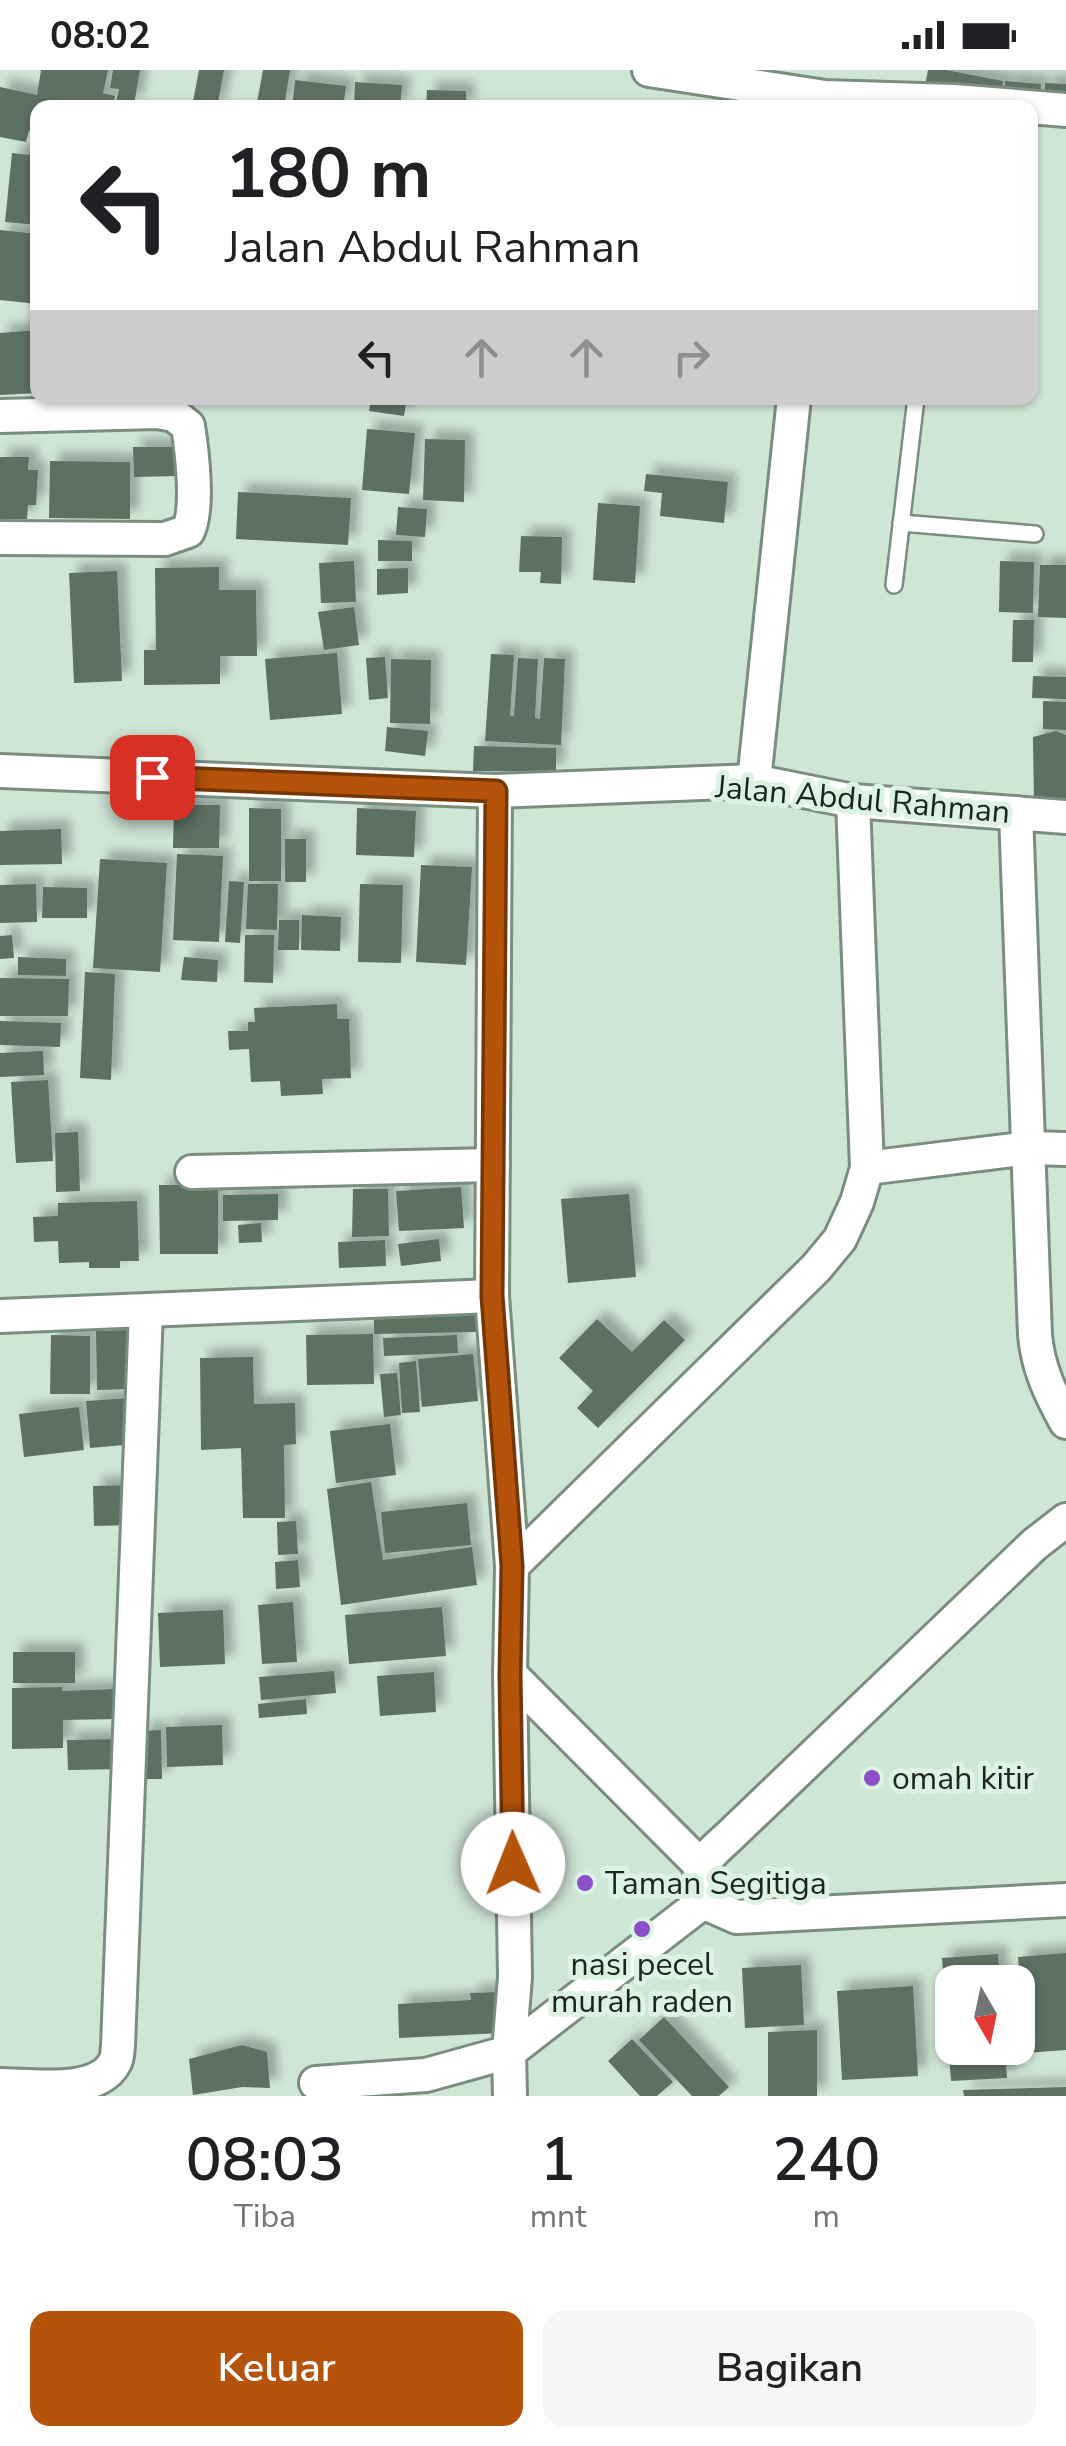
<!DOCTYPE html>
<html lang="id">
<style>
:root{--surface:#fff;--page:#f6f6f6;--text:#202124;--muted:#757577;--accent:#b45309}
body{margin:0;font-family:"Nunito Sans",sans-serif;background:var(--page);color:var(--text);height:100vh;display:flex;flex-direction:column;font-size:38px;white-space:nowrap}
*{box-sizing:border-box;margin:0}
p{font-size:32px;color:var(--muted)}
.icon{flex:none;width:55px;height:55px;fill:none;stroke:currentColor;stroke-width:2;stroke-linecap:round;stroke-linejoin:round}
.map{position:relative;height:2026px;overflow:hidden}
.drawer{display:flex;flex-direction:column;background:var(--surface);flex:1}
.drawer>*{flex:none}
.top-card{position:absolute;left:30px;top:30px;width:1008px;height:305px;border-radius:20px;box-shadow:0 2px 8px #0004;background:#fff;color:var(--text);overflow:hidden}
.needle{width:65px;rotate:171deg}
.fabs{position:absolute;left:935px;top:1895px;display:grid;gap:20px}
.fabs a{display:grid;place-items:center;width:100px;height:100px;border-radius:20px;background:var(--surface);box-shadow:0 2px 8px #0004;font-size:50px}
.pin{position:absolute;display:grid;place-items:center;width:85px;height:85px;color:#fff;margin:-42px;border-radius:20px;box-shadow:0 5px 15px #0006}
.me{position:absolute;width:110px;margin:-55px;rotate:359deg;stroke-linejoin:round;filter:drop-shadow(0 0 8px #0008)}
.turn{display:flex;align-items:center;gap:35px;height:210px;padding:0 30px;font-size:45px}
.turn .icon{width:130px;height:130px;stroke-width:2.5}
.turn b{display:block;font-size:70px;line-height:85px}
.lanes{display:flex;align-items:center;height:95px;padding:0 30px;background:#0003;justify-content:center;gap:50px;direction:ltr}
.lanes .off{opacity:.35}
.eta{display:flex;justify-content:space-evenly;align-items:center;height:170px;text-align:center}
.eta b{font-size:60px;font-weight:600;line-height:70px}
.button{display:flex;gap:20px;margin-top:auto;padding:20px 30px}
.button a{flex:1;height:115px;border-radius:20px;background:var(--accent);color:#fff;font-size:40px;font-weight:600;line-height:115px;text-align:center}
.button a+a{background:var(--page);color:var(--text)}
.status{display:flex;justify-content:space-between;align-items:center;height:70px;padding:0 50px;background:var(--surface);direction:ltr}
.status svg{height:28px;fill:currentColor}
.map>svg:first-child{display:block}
.building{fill:#5d7062;filter:url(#shadow)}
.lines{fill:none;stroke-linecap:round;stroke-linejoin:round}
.lane-casing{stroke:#7a8e7f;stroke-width:20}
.street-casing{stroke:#7a8e7f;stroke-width:38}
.lane{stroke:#fff;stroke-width:15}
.street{stroke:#fff;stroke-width:32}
.route-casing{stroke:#753606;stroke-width:25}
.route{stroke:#b45309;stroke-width:18}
.poi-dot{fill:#8b50c7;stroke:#dcf2e2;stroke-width:4}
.labels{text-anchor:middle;stroke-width:10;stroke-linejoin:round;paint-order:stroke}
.street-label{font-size:32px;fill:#1d251f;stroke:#dcf2e2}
.poi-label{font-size:32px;fill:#1d251f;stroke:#dcf2e2;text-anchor:start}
</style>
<div class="status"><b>08:02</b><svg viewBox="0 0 49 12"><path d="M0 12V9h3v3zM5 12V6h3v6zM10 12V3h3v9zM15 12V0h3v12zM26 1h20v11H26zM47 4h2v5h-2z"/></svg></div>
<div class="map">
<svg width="1066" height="2026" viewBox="0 0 1066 2026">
<defs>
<filter id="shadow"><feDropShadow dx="9" dy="-9" stdDeviation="5" flood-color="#0004"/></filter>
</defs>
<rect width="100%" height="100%" fill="#cfe5d5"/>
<g class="building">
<path d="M41,0H108L103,23L115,26L112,38H38V62L29,60L26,72L0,67V17L37,25Z"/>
<path d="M113,0H140L134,35L116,32L119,19L110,18Z"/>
<path d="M199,0H224L217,38L192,37Z"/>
<path d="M263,0H290L284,38H256Z"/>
<path d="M928,0H946L1003,11L1001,32L923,26Z"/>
<path d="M295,10L346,16L343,38H292Z"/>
<path d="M1005,11L1041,14L1039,36L1003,33Z"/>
<path d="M355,12L402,15L400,38H354Z"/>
<path d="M1045,13L1066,14V38L1044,37Z"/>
<path d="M427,20L466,21V38H426Z"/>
<path d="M12,83L38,86V155L5,152Z"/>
<path d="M0,160L38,164V234L0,230Z"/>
<path d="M38,260V323L0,325V263Z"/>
<path d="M371,328H407L404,346L369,341Z"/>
<path d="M367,359L415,363L409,424L362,420Z"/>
<path d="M425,369L465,370L464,432L423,430Z"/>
<path d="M133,377H179V406L134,407Z"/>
<path d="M0,387H29L28,400H38L36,435H28L27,449H0Z"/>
<path d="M50,391L130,392V449L49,448Z"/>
<path d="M646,404L728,412L724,453L660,446L662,423L644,421Z"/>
<path d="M238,422L351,428L348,475L236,469Z"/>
<path d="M598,433L640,436L635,513L593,510Z"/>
<path d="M398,437L427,439L425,467L396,465Z"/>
<path d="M521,466L562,467L561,514L540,513L541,502H519Z"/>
<path d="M378,470L412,471V491H378Z"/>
<path d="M354,491L356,532L321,533L319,493Z"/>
<path d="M1000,491L1034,492L1033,543L999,542Z"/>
<path d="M1040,495H1066V548L1038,547Z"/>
<path d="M219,497V520H256L257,586H220V614L144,615V580H156L155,498Z"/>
<path d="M408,498V523L377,525V499Z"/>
<path d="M117,501L122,611L74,613L69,503Z"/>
<path d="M354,537L359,575L324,580L318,542Z"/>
<path d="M1013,550H1034L1033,592H1012Z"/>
<path d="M337,583L342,644L270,650L265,589Z"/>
<path d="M491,584L514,585L510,646H514L518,588L538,589L535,648L540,649L544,588L565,589L561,675L485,671Z"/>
<path d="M385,587L388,628L369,630L366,588Z"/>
<path d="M391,589L431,590L430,654L390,653Z"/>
<path d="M1033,606L1066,607V629L1032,628Z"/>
<path d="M1043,631L1066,632V660L1043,659Z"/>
<path d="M387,657L428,661L425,686L385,681Z"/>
<path d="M1056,661L1066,665V732L1034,733L1033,667Z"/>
<path d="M474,676L556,678V702L473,701Z"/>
<path d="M174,735H220L219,778H173Z"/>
<path d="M249,738L281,739V811H249Z"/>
<path d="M357,738L416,741L414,787L356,785Z"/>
<path d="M61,759L62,794L0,795V761Z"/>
<rect x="285" y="769" width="21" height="43"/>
<path d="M177,784L223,786L219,872L173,870Z"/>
<path d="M100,789L167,793L160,902L93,898Z"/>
<path d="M421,795L472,797L466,895L416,892Z"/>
<path d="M229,811L244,812L240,873L225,872Z"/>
<path d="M36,814L37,852L0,853V815Z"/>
<path d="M248,814H278L277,860L246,859Z"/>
<path d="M360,814L403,815L401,893L358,892Z"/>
<path d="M43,817L87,818V848H42Z"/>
<path d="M302,845L341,847L340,881L301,880Z"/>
<path d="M279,850H299V880H278Z"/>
<path d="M12,865L14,888L0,889V866Z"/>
<path d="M245,865H274L273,913L244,912Z"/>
<path d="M18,887L66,889V906L18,905Z"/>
<path d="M184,887L218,890L217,912L181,910Z"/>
<path d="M85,902L115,904L111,1010L80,1008Z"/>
<path d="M0,908L69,909L68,946H0Z"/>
<path d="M337,934V949H349L351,1008L322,1009L323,1024L281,1026L280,1011L251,1012L249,979L229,980L228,961H248V952H255L254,938Z"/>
<path d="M0,951L61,953L60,977L0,975Z"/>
<path d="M43,981L44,1005L0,1007V983Z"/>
<path d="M48,1010L53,1091L16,1093L11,1012Z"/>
<path d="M78,1062L80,1121L56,1122L55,1063Z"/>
<path d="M159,1115H218V1184H160Z"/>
<path d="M461,1117L464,1158L399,1161L396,1121Z"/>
<path d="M353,1119H388L389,1166L352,1167Z"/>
<path d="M278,1124V1150L223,1151V1125Z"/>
<path d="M629,1124L636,1207L568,1213L561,1129Z"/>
<path d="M137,1131L139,1191H120V1198H89V1192L59,1193L58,1171L34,1172L33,1147L58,1146V1133Z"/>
<path d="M261,1153L262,1172L239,1173L238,1155Z"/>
<path d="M439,1169L441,1191L401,1196L398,1174Z"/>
<path d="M385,1170L386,1196L339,1198L338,1172Z"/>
<path d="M476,1244V1262L374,1264V1247Z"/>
<path d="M597,1249L632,1282L664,1250L685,1270L598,1358L577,1338L593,1321L559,1288Z"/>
<path d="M132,1260L133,1319L97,1320L96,1261Z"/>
<path d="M373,1264L374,1314L307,1315L306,1265Z"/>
<path d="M51,1265L90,1266V1324H50Z"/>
<path d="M457,1265L458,1283L384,1286L383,1268Z"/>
<path d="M473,1284L478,1331L422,1337L418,1289Z"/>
<path d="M253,1287L254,1334L295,1333L296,1374L284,1375L285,1448H243L241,1378L201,1380L200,1288Z"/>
<path d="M416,1291L420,1342L402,1343L399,1293Z"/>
<path d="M397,1303L401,1345L384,1347L380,1304Z"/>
<path d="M131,1328L135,1374L90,1378L86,1331Z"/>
<path d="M79,1337L84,1380L24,1387L19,1344Z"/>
<path d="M390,1354L396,1405L336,1413L330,1361Z"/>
<path d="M371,1412L383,1490L472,1477L477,1515L341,1535L327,1419Z"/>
<path d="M130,1415L131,1455L94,1456L93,1416Z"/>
<path d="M467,1433L471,1475L385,1483L381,1442Z"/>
<path d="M296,1451L298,1484L278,1485L277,1452Z"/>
<path d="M298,1490L300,1517L276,1519L275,1492Z"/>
<path d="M293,1532L297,1592L262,1594L258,1535Z"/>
<path d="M442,1537L446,1586L349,1594L345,1545Z"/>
<path d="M223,1540L225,1594L160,1597L158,1543Z"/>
<rect x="13" y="1582" width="62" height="31"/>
<path d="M334,1601L336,1623L261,1630L259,1607Z"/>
<path d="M434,1602L436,1642L380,1646L377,1606Z"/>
<path d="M62,1617V1621L116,1619L117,1649L63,1650V1678L12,1679V1618Z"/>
<path d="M306,1629L307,1644L259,1648L258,1634Z"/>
<path d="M222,1655L223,1695L167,1697L166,1657Z"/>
<path d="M161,1660L162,1709H142L141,1661Z"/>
<path d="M122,1669L123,1699L68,1700L67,1670Z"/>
<path d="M1066,1883V1980L1025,1983L1018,1887Z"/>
<path d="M998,1884L1000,1912H952V1978H1005L1007,2008L951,2011L942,1888Z"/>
<path d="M801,1895L804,1955L745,1958L742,1898Z"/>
<path d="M913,1916L918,2006L842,2010L837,1921Z"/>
<path d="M500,1922L502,1963L399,1968L398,1934L471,1930L470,1923Z"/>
<path d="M664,1947L729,2017L719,2026H692L639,1970Z"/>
<path d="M817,1960V2026H768V1962Z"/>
<path d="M632,1969L673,2012L657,2026H640L608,1991Z"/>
<path d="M242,1975L267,1982L270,2018L242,2017L193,2025L189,1989Z"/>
<path d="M1066,2017V2026H964L963,2020Z"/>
</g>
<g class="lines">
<g class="lane-casing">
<g id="lane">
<path d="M901,453L1035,464"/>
<path d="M894,515L916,328"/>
</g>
</g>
<g class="street-casing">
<g id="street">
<path d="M649,0L825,27L954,31L1066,40"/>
<path d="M0,346L158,342L174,345L188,356C192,381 199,439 188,461L165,469L0,468"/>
<path d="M0,701L495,721L754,711L853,731L1066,747"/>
<path d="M754,711L794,328"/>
<path d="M1016,743L1035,1265C1038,1298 1050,1323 1066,1352"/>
<path d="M867,1098L1030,1078L1066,1079"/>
<path d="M192,1102L493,1095"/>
<path d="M0,1246L492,1226"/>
<path d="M1066,1450L1035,1474L737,1759C710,1786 691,1792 703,1832L737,1847L1066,1830"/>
<path d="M512,1496L816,1198L840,1169L857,1132L867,1098L853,731"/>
<path d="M510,1604L701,1796"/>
<path d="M316,2013L426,2005L509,1982L515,1907L510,1604L512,1496L492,1226L495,721"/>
<path d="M0,2015C32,2015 98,2026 115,1992C118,1987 117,1981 118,1976L146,1241"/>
<path d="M510,2026L509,1982L703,1832"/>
</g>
</g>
<use href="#lane" class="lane"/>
<use href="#street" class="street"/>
</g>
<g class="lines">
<g class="route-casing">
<path id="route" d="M152,707L496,721L492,1226L512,1496L510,1604L513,1794"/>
</g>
<use href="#route" class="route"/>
</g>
<g class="poi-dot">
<circle cx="872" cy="1708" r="10"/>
<circle cx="585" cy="1813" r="10"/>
<circle cx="642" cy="1859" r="10"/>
</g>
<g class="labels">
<g class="street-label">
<text transform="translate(863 729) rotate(5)" y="11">Jalan Abdul Rahman</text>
</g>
<g class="poi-label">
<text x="892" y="1719">omah kitir</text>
<text x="605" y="1824">Taman Segitiga</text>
<text x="642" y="1905" text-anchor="middle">nasi pecel<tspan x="642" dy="37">murah raden</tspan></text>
</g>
</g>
</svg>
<div class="fabs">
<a><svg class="needle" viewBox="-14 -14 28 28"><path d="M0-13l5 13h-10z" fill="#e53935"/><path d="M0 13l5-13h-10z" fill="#757577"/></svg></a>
</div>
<div class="pin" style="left:152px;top:707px;background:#d93025"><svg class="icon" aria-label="arrive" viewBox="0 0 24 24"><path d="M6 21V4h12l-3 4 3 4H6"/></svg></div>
<svg class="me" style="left:513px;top:1794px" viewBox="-20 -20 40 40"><circle r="19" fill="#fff"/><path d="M0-13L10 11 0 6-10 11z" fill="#b45309"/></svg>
<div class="top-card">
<div class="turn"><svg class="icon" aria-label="left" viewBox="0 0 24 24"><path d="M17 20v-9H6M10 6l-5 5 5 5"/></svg><div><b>180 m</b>Jalan Abdul Rahman</div></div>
<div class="lanes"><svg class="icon" aria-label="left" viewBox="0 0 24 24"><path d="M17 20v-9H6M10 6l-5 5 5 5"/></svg><svg class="icon off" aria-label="ahead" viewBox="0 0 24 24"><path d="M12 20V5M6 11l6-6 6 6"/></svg><svg class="icon off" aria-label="ahead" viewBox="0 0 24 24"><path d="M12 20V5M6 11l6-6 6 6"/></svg><svg class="icon off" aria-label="right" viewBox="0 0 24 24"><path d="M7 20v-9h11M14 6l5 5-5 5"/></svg></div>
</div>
</div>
<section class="drawer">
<div class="eta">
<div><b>08:03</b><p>Tiba</p></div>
<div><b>1</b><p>mnt</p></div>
<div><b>240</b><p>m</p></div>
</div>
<div class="button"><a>Keluar</a><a>Bagikan</a></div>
</section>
